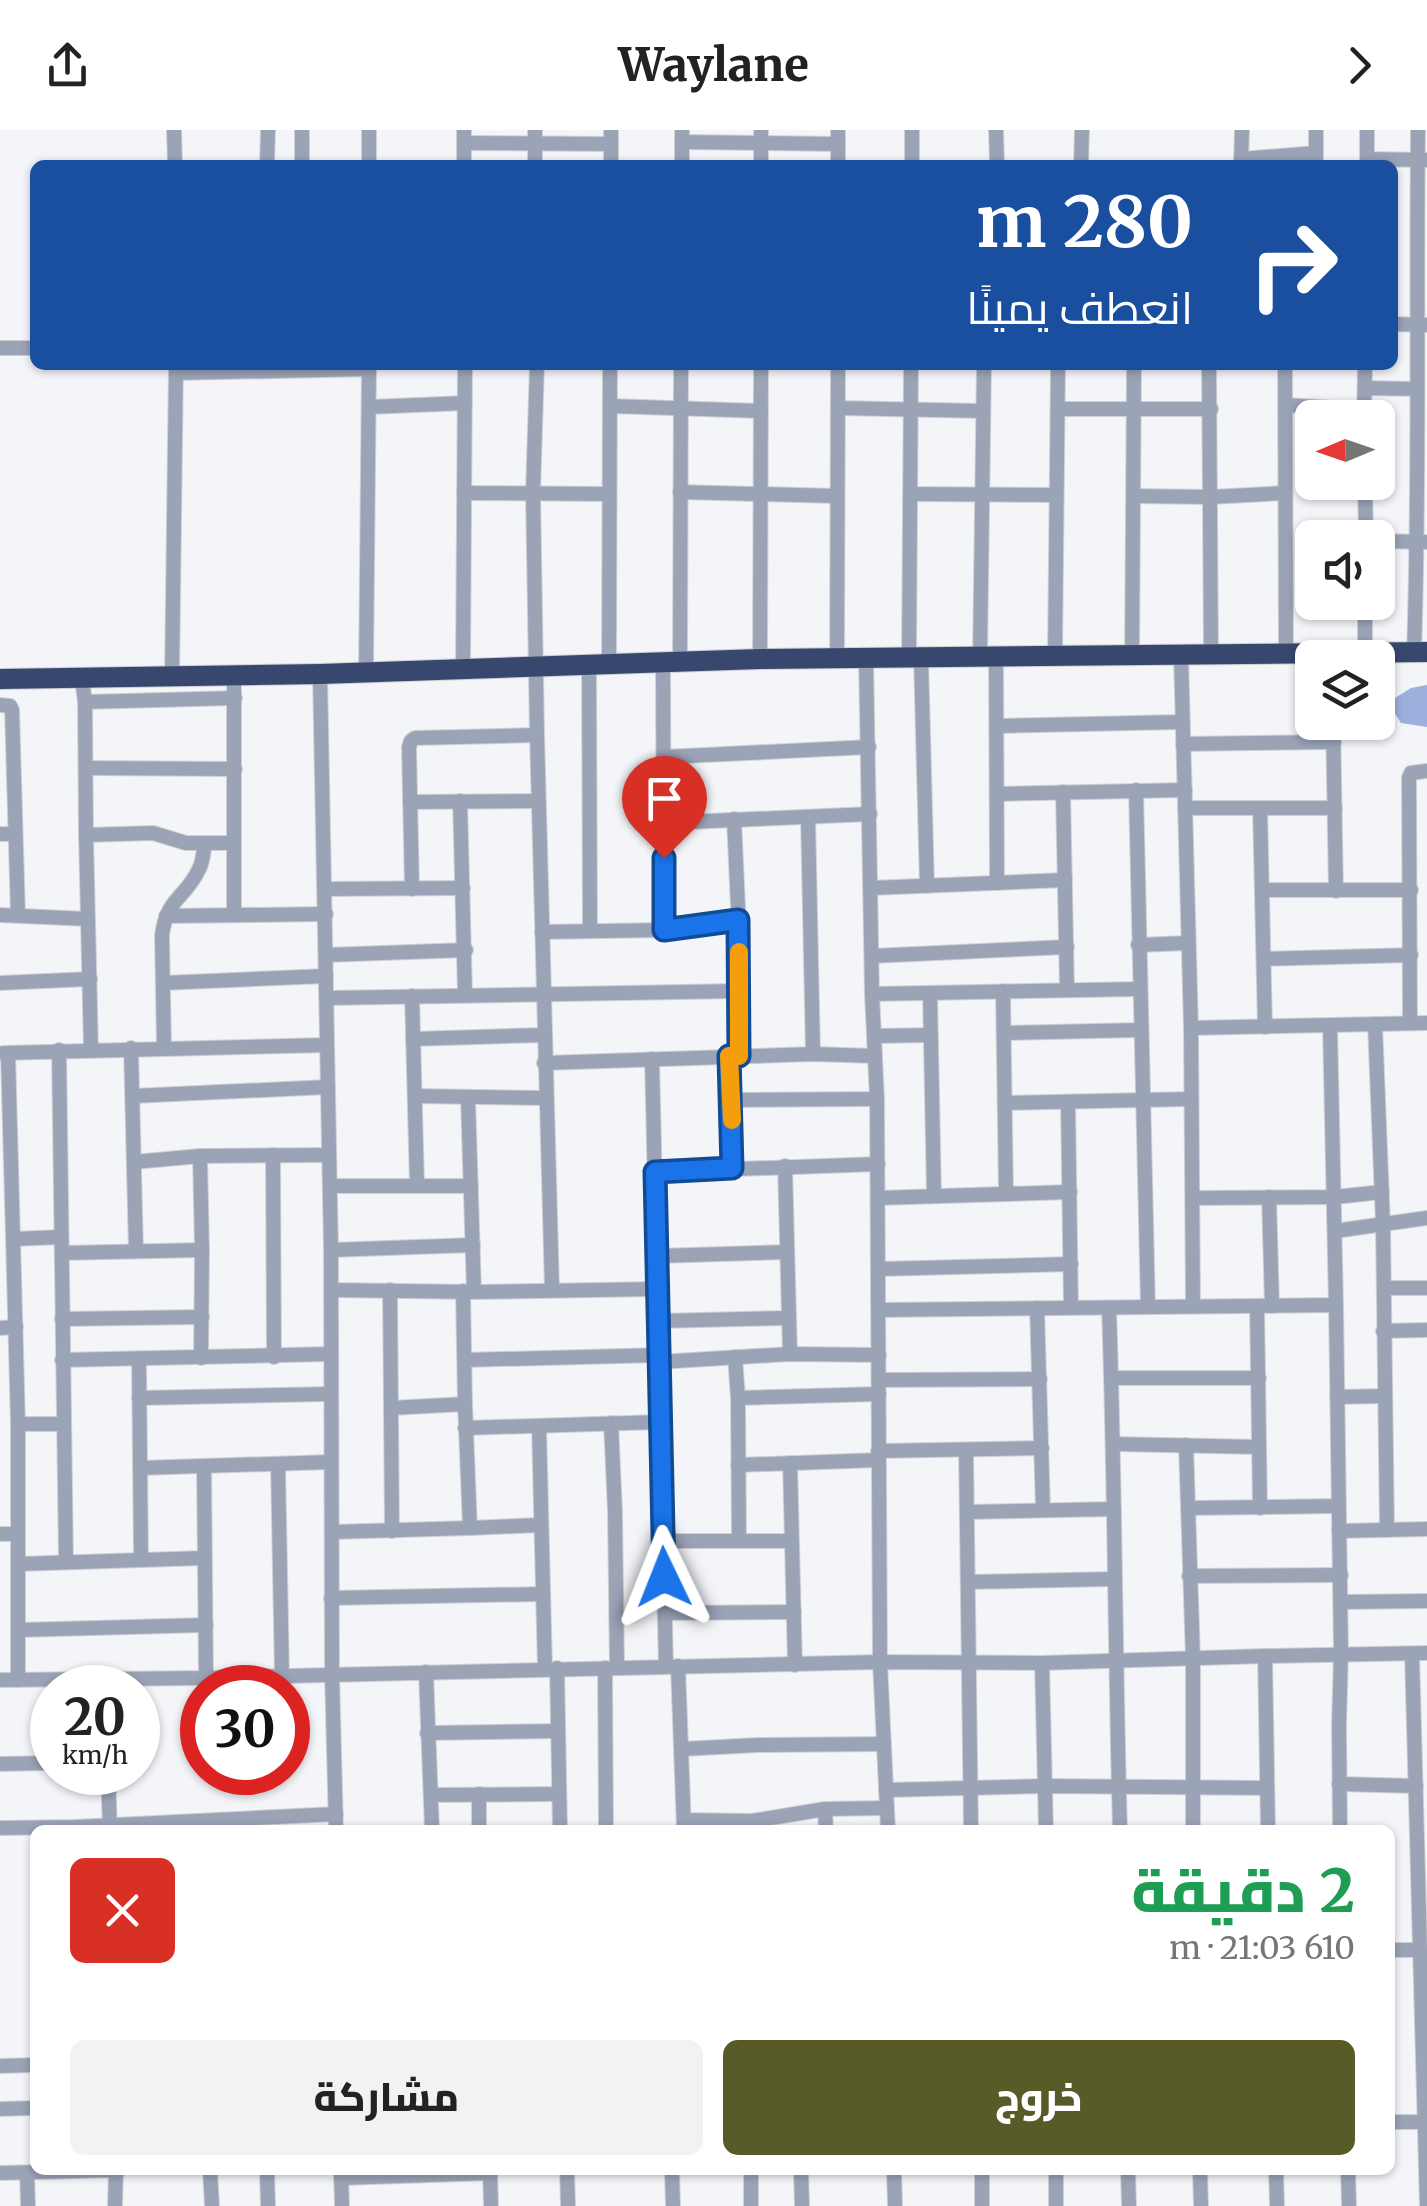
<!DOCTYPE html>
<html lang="ar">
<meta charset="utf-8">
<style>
:root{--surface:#fff;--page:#f2f2f2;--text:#222;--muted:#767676;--accent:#585a28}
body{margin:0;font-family:Merriweather,Cairo,serif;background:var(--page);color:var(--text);direction:rtl;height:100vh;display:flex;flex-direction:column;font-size:38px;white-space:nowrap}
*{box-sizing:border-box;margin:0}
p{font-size:32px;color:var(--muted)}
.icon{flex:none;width:55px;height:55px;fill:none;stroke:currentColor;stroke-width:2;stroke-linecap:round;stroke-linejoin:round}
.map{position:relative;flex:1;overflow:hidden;direction:ltr}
.panel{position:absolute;left:30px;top:1695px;width:1365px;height:350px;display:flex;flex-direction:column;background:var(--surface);border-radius:15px;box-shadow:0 2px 8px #0004;direction:rtl}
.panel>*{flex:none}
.guide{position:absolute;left:30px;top:30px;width:1368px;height:210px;border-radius:15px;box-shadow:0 2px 8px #0004;direction:rtl;background:#1a4fa0;color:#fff;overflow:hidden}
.needle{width:65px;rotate:268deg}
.controls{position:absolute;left:1295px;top:270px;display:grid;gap:20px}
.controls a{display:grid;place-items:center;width:100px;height:100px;border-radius:15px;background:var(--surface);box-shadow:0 2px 8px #0004;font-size:50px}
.speed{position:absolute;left:30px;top:1535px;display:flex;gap:20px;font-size:50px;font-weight:700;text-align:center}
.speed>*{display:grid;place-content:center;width:130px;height:130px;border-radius:50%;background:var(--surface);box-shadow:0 2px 8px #0004;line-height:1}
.speed small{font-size:25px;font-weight:400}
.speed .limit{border:15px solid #d22;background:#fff;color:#111}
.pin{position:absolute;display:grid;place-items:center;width:85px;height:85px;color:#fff;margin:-102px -42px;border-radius:50% 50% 50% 0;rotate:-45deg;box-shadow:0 0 10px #0007}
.pin .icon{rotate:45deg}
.me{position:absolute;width:110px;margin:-55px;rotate:358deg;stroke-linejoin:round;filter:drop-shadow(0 0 8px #0008)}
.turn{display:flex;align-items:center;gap:35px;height:210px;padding:0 40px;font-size:45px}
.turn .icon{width:130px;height:130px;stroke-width:2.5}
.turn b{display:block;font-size:70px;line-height:85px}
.round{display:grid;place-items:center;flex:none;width:105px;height:105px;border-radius:15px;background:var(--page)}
.summary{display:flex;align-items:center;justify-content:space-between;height:170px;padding:0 40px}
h1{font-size:60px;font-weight:800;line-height:75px;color:#1e9e55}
.action{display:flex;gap:20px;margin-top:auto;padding:20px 40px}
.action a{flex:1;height:115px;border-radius:15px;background:var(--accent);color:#fff;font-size:40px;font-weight:800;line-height:115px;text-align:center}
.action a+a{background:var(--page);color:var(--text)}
header{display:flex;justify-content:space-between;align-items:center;height:130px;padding:0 40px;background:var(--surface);font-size:45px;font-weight:800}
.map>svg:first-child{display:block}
.water{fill:#9dafdc}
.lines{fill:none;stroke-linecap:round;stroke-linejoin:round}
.minor-casing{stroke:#d0d1d4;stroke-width:16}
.highway-casing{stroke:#d0d1d4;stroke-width:22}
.minor{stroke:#9ba3b7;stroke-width:14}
.highway{stroke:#38476d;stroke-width:20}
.route-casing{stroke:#114b97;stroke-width:25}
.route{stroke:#1a73e8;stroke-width:18}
.slow{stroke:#f59e0b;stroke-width:18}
</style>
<header><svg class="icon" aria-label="forward" viewBox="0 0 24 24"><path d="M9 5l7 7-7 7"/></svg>Waylane<svg class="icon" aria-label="share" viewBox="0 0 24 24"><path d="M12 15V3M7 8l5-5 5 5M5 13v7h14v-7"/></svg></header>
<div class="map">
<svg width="1427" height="2076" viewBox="0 0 1427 2076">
<rect width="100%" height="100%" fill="#f4f5f9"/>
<path class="water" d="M1427,555V597L1401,593L1394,582L1395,568L1411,558Z"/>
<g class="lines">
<g class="minor-casing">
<g id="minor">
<path d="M174,0L175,35"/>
<path d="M302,0V35"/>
<path d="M369,0V35"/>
<path d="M838,0V35"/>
<path d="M912,0V35"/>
<path d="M996,0L997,35"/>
<path d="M1316,0V35"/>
<path d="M682,12L838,14"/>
<path d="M464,13L611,14"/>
<path d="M1241,29L1316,23"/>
<path d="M1367,29L1426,30"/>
<path d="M1241,34L1242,0"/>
<path d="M1367,34V0"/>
<path d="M267,35L268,0"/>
<path d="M464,35V0"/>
<path d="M535,35V0"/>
<path d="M611,35V0"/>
<path d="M682,35V0"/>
<path d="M761,35V0"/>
<path d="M1081,35L1082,0"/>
<path d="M1392,194L1427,195"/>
<path d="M0,218H35"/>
<path d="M537,235L533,362L537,605L552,1159"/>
<path d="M1209,235L1211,524"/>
<path d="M1285,235L1286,524"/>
<path d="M176,243L369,239"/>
<path d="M1365,258L1417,259"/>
<path d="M1286,275L1364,280"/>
<path d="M610,276L761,281"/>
<path d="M369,277L465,273"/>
<path d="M838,278L983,281"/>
<path d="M1058,279H1211"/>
<path d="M1364,288L1365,235"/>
<path d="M1365,352L1366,408"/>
<path d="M680,362L836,366"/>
<path d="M464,363L608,364"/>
<path d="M911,364L1056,365"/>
<path d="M1134,366L1211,367L1284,363"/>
<path d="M1378,411L1426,412"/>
<path d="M1414,522C1420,348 1416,174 1418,0"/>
<path d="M1365,523V472"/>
<path d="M1132,525L1134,235"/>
<path d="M1181,525L1191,898L1193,1176"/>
<path d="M980,526L984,235"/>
<path d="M996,526L997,753"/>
<path d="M1055,526L1058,235"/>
<path d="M909,527L911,235"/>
<path d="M921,527L927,756"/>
<path d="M837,528L838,235"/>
<path d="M866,528L872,864L877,969L880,1532L888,1700"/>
<path d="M760,529L761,235"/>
<path d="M663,532L664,800"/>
<path d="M680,532L681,235"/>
<path d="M589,534L590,801"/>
<path d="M609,534L610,235"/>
<path d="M463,538L465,235"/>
<path d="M366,542L369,235"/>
<path d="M320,544L331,1120L332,1544L336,1700"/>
<path d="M234,545V784"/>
<path d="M172,547L176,235"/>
<path d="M82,549L85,572L86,705L91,920"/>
<path d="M85,572L235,568"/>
<path d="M0,575L10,576L12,580L18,785"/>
<path d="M1333,592L1336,761"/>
<path d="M998,596L1182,592"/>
<path d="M1183,614L1334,612"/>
<path d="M664,627L869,617"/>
<path d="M86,638L235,639"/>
<path d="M1136,660L1148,1177"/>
<path d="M1063,662L1067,860"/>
<path d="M998,664L1185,660"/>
<path d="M460,671L465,865"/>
<path d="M410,672L538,671"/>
<path d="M1185,678H1335"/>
<path d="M1260,678L1265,897"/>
<path d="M808,687L813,924"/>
<path d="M734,689L740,821L739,926"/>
<path d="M664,693L870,684"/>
<path d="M0,704H15"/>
<path d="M86,705L153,703L186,713H233"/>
<path d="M871,758L1065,750"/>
<path d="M325,759L463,758"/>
<path d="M412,759L409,617L411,611L415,608L537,605"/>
<path d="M1263,760H1411"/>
<path d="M0,785L88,789"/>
<path d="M166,786L326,784"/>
<path d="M542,802L664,800L738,790"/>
<path d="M1138,815L1188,813"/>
<path d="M326,825L466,820"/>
<path d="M872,826L1067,817"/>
<path d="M1264,829L1411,825"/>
<path d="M0,853L90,849"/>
<path d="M163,853L326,846"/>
<path d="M1003,861L1006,1064"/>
<path d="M930,863L934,1066"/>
<path d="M872,864L1139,859"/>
<path d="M412,866L417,1055"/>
<path d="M327,868L739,861"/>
<path d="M1410,893L1409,648L1411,643L1427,641"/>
<path d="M1375,894L1383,1094L1387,1400"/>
<path d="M1330,896L1336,1175"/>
<path d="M1191,898L1427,893"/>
<path d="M1005,903L1140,900"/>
<path d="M875,906L931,905"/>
<path d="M413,909L544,905"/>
<path d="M164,917L162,805C167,767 186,768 199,739C203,732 203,723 205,714"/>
<path d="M131,918L136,1121"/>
<path d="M59,920L66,1431"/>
<path d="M3,923L327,915"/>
<path d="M8,923L18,1294V1550"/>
<path d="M729,926L732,1038"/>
<path d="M652,929L666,1537"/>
<path d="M544,933L813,924L875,926"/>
<path d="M133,966L328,957"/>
<path d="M415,966L545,968"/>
<path d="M468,968L474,1162"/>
<path d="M731,970L877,969"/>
<path d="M1068,972L1071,1178"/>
<path d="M1005,973L1191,969"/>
<path d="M273,1025L274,1227"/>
<path d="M200,1026L202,1120L201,1228"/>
<path d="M134,1032L200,1026L329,1025"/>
<path d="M785,1036L790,1224"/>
<path d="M655,1042L878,1034"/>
<path d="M330,1056H471"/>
<path d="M1269,1067L1272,1176"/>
<path d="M878,1068L1070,1062"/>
<path d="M1194,1068L1335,1067L1382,1062"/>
<path d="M1335,1101L1427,1088"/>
<path d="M14,1109L61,1107"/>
<path d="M331,1120L473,1115"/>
<path d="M62,1123L202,1120"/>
<path d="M657,1126L787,1122"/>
<path d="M879,1139L1071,1134"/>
<path d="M1384,1158H1427"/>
<path d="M331,1160L474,1162L657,1159"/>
<path d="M390,1160L392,1401"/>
<path d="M1257,1176L1260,1378"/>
<path d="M1037,1178L1043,1380"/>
<path d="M1109,1178C1115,1352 1115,1526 1120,1700"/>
<path d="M879,1180L1336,1175L1341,1524L1339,1594L1340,1700"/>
<path d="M62,1189L202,1187"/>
<path d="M658,1191L789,1188"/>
<path d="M0,1198L16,1197"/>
<path d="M1383,1201L1427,1200"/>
<path d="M735,1227L738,1268L739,1411"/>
<path d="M139,1229L141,1430"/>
<path d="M62,1230L330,1224"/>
<path d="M465,1230L659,1225"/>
<path d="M659,1232L790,1224L879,1225"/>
<path d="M1112,1248H1259"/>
<path d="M879,1250L1040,1249"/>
<path d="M1337,1267L1384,1266"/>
<path d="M139,1268L330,1264"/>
<path d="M738,1268L879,1264"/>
<path d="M391,1278L465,1274"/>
<path d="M611,1293L615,1382L617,1537"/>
<path d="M18,1294H63"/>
<path d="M539,1296L545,1539"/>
<path d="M465,1298L660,1292"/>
<path d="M1114,1314L1259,1317"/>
<path d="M1186,1315L1193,1529V1700"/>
<path d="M966,1320L971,1700"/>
<path d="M878,1321L1042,1318"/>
<path d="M790,1333L795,1535"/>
<path d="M278,1335L282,1546"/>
<path d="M738,1335L878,1330"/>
<path d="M204,1336L206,1548"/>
<path d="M140,1338L331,1332"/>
<path d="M1188,1378L1338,1376"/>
<path d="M968,1382L1114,1379"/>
<path d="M470,1398L540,1395"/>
<path d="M1339,1401L1427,1399"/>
<path d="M332,1402L470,1398L465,1274L463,1161"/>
<path d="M0,1404H18"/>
<path d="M663,1411H791"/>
<path d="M18,1434L204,1428"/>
<path d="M1189,1446L1341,1445"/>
<path d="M969,1452L1114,1449"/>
<path d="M331,1468L542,1464"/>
<path d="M1341,1472L1427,1471"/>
<path d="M665,1483L794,1482"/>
<path d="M18,1500L206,1495"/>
<path d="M1412,1524L1427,2076"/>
<path d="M1265,1526L1268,1700"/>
<path d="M1042,1533L1046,1700"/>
<path d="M678,1536L684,1700"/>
<path d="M557,1538L560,1700"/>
<path d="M605,1538L606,1700"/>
<path d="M426,1542L432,1700"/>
<path d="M0,1550L206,1548L880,1532L1042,1533L1265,1526L1427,1523"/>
<path d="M427,1603L558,1601"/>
<path d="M682,1619L758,1615L884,1614"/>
<path d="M0,1634L52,1633"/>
<path d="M108,1642L110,1700"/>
<path d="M1339,1654L1416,1656"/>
<path d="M886,1660L1044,1656L1267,1658"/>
<path d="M479,1664V1700"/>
<path d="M431,1665L559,1664"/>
<path d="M825,1679L826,1700"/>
<path d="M684,1690L752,1691L825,1679L887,1678"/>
<path d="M0,1698L75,1697L336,1684"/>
<path d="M1390,1820H1419"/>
<path d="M0,1936L35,1935"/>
<path d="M0,1979L35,1978"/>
<path d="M1390,1992H1427"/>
<path d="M210,2040L212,2076"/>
<path d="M267,2040L268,2076"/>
<path d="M490,2040L491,2076"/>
<path d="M567,2040L568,2076"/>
<path d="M672,2040L673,2076"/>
<path d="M751,2040V2076"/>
<path d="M801,2040L802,2076"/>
<path d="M894,2040L895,2076"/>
<path d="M982,2040V2076"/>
<path d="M1056,2040V2076"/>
<path d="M1128,2040L1129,2076"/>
<path d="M1200,2040L1201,2076"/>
<path d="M1276,2040L1277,2076"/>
<path d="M1348,2040L1349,2076"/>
<path d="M341,2041L342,2076"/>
<path d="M0,2043L119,2040"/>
<path d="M27,2043L28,2076"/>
<path d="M341,2048L490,2043"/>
<path d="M115,2076L116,2040"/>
</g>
</g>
<g class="highway-casing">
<path id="highway" d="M0,549L320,544L760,529L1427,522"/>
</g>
<use href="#minor" class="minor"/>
<use href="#highway" class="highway"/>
</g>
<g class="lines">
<g class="route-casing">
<path id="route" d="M664,1447L655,1042L732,1038L729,926H739L738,790L664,800V728"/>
</g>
<use href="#route" class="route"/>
<path class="slow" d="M732,990L729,926H739V822"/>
</g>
</svg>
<div class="controls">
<a><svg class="needle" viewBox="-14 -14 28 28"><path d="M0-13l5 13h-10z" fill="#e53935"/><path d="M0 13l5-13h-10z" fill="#767676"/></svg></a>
<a><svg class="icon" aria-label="sound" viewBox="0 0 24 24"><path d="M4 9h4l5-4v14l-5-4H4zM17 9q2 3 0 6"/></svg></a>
<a><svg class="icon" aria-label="layers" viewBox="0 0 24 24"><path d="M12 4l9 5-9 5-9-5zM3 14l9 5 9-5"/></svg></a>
</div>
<div class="speed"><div>20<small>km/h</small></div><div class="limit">30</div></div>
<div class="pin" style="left:664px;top:728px;background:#d93025"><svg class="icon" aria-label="arrive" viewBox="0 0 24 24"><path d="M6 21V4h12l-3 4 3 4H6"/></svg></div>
<svg class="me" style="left:664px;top:1447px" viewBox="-20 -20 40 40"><path d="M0-17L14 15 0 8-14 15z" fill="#1a73e8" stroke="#fff" stroke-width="4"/></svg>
<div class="guide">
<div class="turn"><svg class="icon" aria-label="right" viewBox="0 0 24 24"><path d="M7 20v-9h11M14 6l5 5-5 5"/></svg><div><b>280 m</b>انعطف يمينًا</div></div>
</div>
<section class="panel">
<div class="summary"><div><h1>2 دقيقة</h1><p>610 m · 21:03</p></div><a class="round" style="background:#d93025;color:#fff"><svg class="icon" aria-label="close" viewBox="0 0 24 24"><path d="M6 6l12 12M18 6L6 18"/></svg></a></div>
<div class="action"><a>خروج</a><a>مشاركة</a></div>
</section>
</div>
